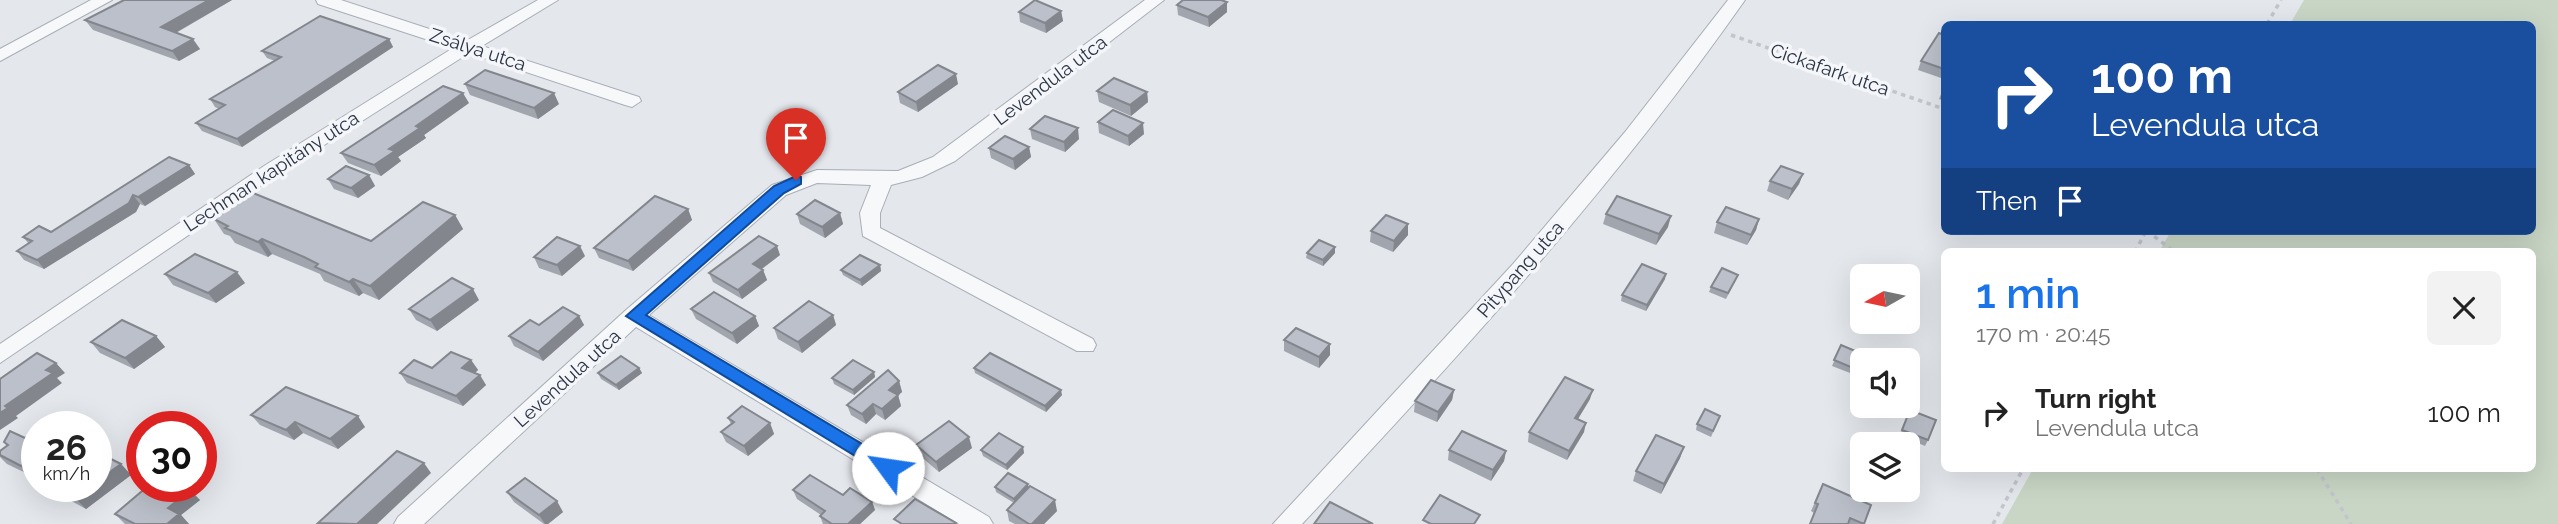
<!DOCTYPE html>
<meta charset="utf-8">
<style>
:root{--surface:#fff;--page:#f2f2f2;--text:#222;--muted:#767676;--accent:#1a73e8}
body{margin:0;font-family:Raleway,sans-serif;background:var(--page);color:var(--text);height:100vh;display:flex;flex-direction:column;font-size:26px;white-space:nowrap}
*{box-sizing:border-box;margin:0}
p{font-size:23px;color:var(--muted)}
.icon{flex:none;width:38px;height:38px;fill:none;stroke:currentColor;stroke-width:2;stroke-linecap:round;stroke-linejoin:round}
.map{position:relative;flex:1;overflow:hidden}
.details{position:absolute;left:1941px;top:248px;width:595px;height:224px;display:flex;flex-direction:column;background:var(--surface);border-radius:10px;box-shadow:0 7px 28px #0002}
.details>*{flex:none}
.guide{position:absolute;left:1941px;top:21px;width:595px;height:214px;border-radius:10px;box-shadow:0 7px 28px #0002;background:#1a4fa0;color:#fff;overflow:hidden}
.needle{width:46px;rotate:261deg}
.buttons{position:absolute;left:1850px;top:264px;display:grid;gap:14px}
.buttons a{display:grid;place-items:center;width:70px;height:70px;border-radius:10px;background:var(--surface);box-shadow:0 7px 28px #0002;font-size:35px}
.speed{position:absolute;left:21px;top:411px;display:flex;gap:14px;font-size:35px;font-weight:700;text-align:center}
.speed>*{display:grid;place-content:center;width:91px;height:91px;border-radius:50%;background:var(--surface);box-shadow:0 7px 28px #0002;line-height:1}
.speed small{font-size:18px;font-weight:400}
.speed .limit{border:10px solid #d22;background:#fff;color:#111}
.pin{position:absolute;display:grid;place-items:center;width:60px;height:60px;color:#fff;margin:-72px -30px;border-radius:50% 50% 50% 0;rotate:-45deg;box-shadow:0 0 7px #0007}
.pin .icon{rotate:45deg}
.me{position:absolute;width:77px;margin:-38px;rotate:301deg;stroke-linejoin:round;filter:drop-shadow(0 0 5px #0008)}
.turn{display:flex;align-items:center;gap:24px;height:147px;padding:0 35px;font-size:32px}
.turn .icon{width:91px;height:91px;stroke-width:2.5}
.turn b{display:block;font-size:49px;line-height:60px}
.then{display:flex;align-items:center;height:66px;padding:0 35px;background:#0003;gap:14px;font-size:26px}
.round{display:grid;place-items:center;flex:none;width:74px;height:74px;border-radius:10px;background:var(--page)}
.summary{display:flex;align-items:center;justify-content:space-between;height:119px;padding:0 35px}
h1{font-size:42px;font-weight:600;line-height:52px;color:var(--accent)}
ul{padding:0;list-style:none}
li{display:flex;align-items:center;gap:21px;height:91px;padding:0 35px}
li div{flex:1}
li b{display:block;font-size:26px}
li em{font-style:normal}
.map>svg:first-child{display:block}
.green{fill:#c9d6c5}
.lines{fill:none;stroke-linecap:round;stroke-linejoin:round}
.minor-casing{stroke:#a9aeb7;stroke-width:2}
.path{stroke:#c2c5cb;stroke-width:3.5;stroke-dasharray:4.5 4.5;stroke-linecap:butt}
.minor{fill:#f7f8fa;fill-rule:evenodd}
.wall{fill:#a1a5ae}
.shaded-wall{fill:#83868d}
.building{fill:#bbc0ca;stroke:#83868d;stroke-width:2}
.route{fill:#1a73e8;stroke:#114b97;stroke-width:2}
.labels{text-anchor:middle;stroke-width:7;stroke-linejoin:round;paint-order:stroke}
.street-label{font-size:19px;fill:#2b3445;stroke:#f4f6f9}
</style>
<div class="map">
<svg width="2558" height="524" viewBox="0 0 2558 524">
<rect width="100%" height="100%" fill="#e4e7ec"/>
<path class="green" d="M2304,0H2558V524H2002L2033,469H2532V252H2159L2171,231H2532V24H2290Z"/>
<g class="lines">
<g class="minor-casing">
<g id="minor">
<path d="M91,0H112L0,61V49Z"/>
<path d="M316,0H341L466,41L538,0H558L482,46L639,97L641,101L632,107L625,105L469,53L277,175L0,363V344L264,166L453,48L318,4Z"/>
<path d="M1145,0H1164L955,161L922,177L891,185L880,213V228L1093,339L1096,345L1093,351H1077L863,236L860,213L871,185L817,183L786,195L649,315L989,517L993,524H959L636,327L424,524H394L398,517L626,310L772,185L817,170L898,171L933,157Z"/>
<path d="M1728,0H1745C1614,187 1458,358 1302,524H1273L1513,264L1625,132Z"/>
</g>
</g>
<g class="path">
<path d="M2267,24L2281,0"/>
<path d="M1731,35L1944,109"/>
<path d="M2147,231L2175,252"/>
<path d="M2135,252L2146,231"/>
<path d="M2317,469L2351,524"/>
<path d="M1993,524L2023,469"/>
</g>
<use href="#minor" class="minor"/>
</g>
<g class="wall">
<path d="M124,0H232L176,33L200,49L179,61L93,30L85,20Z"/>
<path d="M1177,5L1227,12L1209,27L1178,15Z"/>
<path d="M1061,11L1063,21L1046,33L1020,22L1019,12Z"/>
<path d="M1944,35V79L1918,70L1921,61Z"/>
<path d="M389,39L393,47L242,147L202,131L196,123L219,109L215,107L210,99L275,61L267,58L262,51Z"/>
<path d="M465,84L559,104L538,119L470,95Z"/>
<path d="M958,84L918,112L900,103L898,92Z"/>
<path d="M1944,87V101L1939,99Z"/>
<path d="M1097,91L1147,92L1148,102L1131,116L1099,102Z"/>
<path d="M469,103L424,135L426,138L398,157L401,161L381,176L348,163L341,153Z"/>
<path d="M1098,122L1144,134L1129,146L1099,133Z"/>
<path d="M1030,129L1079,139L1065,152L1032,139Z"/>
<path d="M1029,147L1031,157L1015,170L991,158L989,148Z"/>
<path d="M189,165L195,174L145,206L140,204L136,212L44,269L24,260L17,251L29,244L23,237L51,232Z"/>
<path d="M1803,174L1799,184L1788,200L1767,191L1770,181Z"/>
<path d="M369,175L375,186L358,198L334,189L328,179Z"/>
<path d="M688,209L692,220L633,271L599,258L594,248Z"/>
<path d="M840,213L843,224L825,238L800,224L797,214Z"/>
<path d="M1606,214L1668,227L1656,245L1603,224Z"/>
<path d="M455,215L463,229L379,300L363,293L359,296L324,281L320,274L313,271L272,254L268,257L235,243L230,236L224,234L214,219L371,241Z"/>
<path d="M1759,219L1756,230L1747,245L1714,233L1717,222Z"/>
<path d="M1408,224V235L1393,252L1370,242L1371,231Z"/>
<path d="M1307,253H1335L1323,266L1306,258Z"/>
<path d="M780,255L762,269L763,270L767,280L742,299L713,282L709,273Z"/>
<path d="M585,256L562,276L539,268L534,257Z"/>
<path d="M880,265L881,271L862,286L843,275L841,270Z"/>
<path d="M165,274L245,283L216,303L173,285Z"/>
<path d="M1665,279L1646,311L1621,301L1622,295Z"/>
<path d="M1736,280L1726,299L1709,292L1711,287Z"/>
<path d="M479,300L437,331L416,320L409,309Z"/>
<path d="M691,309L755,316L759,326L737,344L696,319Z"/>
<path d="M833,315L836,325L802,353L778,339L774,328Z"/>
<path d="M579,316L584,325L543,361L514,346L509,336L539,325Z"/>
<path d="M156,336L165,347L134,369L100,353L91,342Z"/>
<path d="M1284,340L1330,344V355L1319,368L1284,351Z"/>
<path d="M1841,345L1860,353L1850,373L1832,366Z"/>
<path d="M471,360L478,370L475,373L486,385L463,406L407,383L400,373Z"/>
<path d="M639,368L642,373L619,390L601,379L598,373Z"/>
<path d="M974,368L1062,395L1046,412L975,373Z"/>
<path d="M874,372L875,377L854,395L834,384L832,378Z"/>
<path d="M899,381L902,392L898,395L901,406L885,420L876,414L866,424L851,415L847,405Z"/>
<path d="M1454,390L1452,400L1437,422L1414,412L1415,401Z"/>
<path d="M1590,399L1578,419L1584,432L1567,460L1528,442L1529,432Z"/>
<path d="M251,415L365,427L338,449L303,433L294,440L260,425Z"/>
<path d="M1720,416L1711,437L1696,430L1697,424Z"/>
<path d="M1907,416L1928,440L1925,446L1900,435Z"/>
<path d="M728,418L770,423L774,434L748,456L726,442L721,432L731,424Z"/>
<path d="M37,430V473L32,476L7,464L0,457V451L7,446L4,442L25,438Z"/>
<path d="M916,445L972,448L939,472L919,455Z"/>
<path d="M1023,447L1024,453L1007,470L983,456L981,450Z"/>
<path d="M1684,447L1680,458L1661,494L1633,481L1636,471Z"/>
<path d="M1449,450L1506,451L1504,461L1491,481L1448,460Z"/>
<path d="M121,464L131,475L86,509L64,497L54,486Z"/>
<path d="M1823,484L1864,524H1810L1814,513L1811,511Z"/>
<path d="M995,487L1029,488L1057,511L1044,524H1015L1009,521L1007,510L1014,503L996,492Z"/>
<path d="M190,490L200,500L181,515L189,524H125L115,514Z"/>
<path d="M793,490L843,495L872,502L875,510L860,524H823L820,516L821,515L797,499Z"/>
<path d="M507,492L563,512L548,524H544L514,502Z"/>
</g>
<g class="shaded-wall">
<path d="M209,0H232L168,37L161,27Z"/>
<path d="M1227,2V12L1209,27L1208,17Z"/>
<path d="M1061,11L1063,21L1046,33L1045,23Z"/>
<path d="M193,39L200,49L179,61L172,51Z"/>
<path d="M389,39L393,47L242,147L237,139Z"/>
<path d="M956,74L958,84L918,112L916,102Z"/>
<path d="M1147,92L1148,102L1131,116L1130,105Z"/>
<path d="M463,93L469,103L424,135L426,138L398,157L401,161L381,176L374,165L389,149L416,126Z"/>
<path d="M554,93L559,104L538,119L534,108Z"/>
<path d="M1143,123L1144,134L1129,146L1128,136Z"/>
<path d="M1078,128L1079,139L1065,152L1064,142Z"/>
<path d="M1029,147L1031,157L1015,170L1013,159Z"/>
<path d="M189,165L195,174L145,206L138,197Z"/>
<path d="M1803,174L1799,184L1788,200L1792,189Z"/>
<path d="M369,175L375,186L358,198L351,188Z"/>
<path d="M133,195L140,204L136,212L44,269L37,260Z"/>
<path d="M688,209L692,220L633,271L628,261Z"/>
<path d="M840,213L843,224L825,238L822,227Z"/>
<path d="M455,215L463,229L379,300L370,286Z"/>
<path d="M1671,216L1668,227L1656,245L1659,234Z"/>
<path d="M1759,219L1756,230L1747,245L1751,235Z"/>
<path d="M1408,224V235L1393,252L1394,241Z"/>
<path d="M262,239L272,254L268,257L258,242Z"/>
<path d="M580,246L585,256L562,276L557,265Z"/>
<path d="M777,246L780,255L756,273L753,264Z"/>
<path d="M1335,247V253L1323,266V260Z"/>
<path d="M880,265L881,271L862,286L860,280Z"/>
<path d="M763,270L767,280L742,299L738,290Z"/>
<path d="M237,272L245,283L216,303L208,293Z"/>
<path d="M1666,274L1665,279L1646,311L1647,305Z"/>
<path d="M353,279L363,293L359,296L349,282Z"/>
<path d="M473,289L479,300L437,331L430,320Z"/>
<path d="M833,315L836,325L802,353L798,342Z"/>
<path d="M579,316L584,325L543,361L538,352Z"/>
<path d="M755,316L759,326L737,344L732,333Z"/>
<path d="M156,336L165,347L134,369L125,358Z"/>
<path d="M1330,344V355L1319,368V357Z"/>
<path d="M471,360L478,370L469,378L462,368Z"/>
<path d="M56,363L65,373L57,378L62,383L16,416L18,418L0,430V413L5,406L46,370Z"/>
<path d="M639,368L642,373L619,390L616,385Z"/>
<path d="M874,372L875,377L854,395L853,390Z"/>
<path d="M480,375L486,385L463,406L456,396Z"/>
<path d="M899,381L902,392L892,401L889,390Z"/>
<path d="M1061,390L1062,395L1046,412L1045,406Z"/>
<path d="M1454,390L1452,400L1437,422L1438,412Z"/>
<path d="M1593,390L1590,399L1573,427L1575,418Z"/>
<path d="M898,395L901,406L885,420L882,409Z"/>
<path d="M873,404L876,414L866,424L862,414Z"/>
<path d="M358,416L365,427L338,449L330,439Z"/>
<path d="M295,422L303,433L294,440L286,430Z"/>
<path d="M770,423L774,434L748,456L744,446Z"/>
<path d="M1586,423L1584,432L1567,460L1569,451Z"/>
<path d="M969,437L972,448L939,472L936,462Z"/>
<path d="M1023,447L1024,453L1007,470L1006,465Z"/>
<path d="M1684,447L1680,458L1661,494L1664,484Z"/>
<path d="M1506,451L1504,461L1491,481L1493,470Z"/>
<path d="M31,459L37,465V473L32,476L21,466Z"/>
<path d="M424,463L431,473L377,524H357Z"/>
<path d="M121,464L131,475L86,509L75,498L91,486H96V482Z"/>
<path d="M1028,484L1029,490L1015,504L1014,499Z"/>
<path d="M190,490L200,500L181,515L189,524H167L168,508Z"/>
<path d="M1055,500L1057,511L1044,524H1032Z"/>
<path d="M557,501L563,512L548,524H545L539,515Z"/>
<path d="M872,502L875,510L860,524H848Z"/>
</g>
<g class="building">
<path d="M124,0H209L161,27L193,39L172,51L85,20Z"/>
<path d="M1035,0L1061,11L1045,23L1019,12Z"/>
<path d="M1183,0H1221L1227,2L1208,17L1177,5Z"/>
<path d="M320,16L389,39L237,139L196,123L225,105L210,99L281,57L262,51Z"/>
<path d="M1939,33L1944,35V69L1921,61Z"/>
<path d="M938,65L956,74L916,102L898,92Z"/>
<path d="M485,70L554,93L534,108L465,84Z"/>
<path d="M1114,78L1147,92L1130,105L1097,91Z"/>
<path d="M443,86L463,93L416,126L420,128L389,149L395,151L374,165L341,153Z"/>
<path d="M1113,110L1143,123L1128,136L1098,122Z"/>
<path d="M1045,116L1078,128L1064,142L1030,129Z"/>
<path d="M1005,136L1029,147L1013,159L989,148Z"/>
<path d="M169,157L189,165L138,197L133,195L129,203L37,260L17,251L32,241L23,237L39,226L51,232Z"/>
<path d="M346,166L369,175L351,188L328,179Z"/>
<path d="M1781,166L1803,174L1792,189L1770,181Z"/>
<path d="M253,193L371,241L423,202L455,215L370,286L353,279L349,282L315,267L318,264L304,257L262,239L258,242L225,228L228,226L214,219Z"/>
<path d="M655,196L688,209L628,261L594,248Z"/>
<path d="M1617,196L1671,216L1659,234L1606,214Z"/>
<path d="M815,200L840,213L822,227L797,214Z"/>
<path d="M1726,207L1759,219L1751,235L1717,222Z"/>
<path d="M1386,215L1408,224L1394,241L1371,231Z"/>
<path d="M759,236L777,246L753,264L763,270L738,290L709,273Z"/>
<path d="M557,237L580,246L557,265L534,257Z"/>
<path d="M1319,240L1335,247L1323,260L1307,253Z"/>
<path d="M195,254L237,272L208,293L165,274Z"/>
<path d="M860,255L880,265L860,280L841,270Z"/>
<path d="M1642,264L1666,274L1647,305L1622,295Z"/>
<path d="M1722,268L1738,275L1728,293L1711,287Z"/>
<path d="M452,278L473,289L430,320L409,309Z"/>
<path d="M714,292L755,316L732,333L691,309Z"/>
<path d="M809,301L833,315L798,342L774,328Z"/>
<path d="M563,307L579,316L538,352L509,336L530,320L539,325Z"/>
<path d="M122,320L156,336L125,358L91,342Z"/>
<path d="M1296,328L1330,344L1319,357L1284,340Z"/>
<path d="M1841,345L1860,353L1853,368L1834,360Z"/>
<path d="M451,352L471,360L462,368L480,375L456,396L400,373L414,360L432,368Z"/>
<path d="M37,353L56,363L46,370L53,373L5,406L8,408L0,413V379Z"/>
<path d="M990,353L1061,390L1045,406L974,368Z"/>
<path d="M621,356L639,368L616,385L598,373Z"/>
<path d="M853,360L874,372L853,390L832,378Z"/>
<path d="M888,370L899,381L889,390L898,395L882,409L873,404L862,414L847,405Z"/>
<path d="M1565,377L1593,390L1575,418L1586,423L1569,451L1529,432Z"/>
<path d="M1431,380L1454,390L1438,412L1415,401Z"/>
<path d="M286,387L358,416L330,439L295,422L286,430L251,415Z"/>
<path d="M742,406L770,423L744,446L721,432L734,422L728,418Z"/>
<path d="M1705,409L1720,416L1713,431L1697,424Z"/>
<path d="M1910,410L1936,420L1928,440L1902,430Z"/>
<path d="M49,421L62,427H40Z"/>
<path d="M949,421L969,437L936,462L916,445Z"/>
<path d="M37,430V462L31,459L21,466L0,455V451L8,445L4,442L10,431L25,438Z"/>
<path d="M1462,431L1506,451L1493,470L1449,450Z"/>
<path d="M999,433L1023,447L1006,465L981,450Z"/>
<path d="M1656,435L1684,447L1664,484L1636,471Z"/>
<path d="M397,451L424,463L357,524L318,523Z"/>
<path d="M99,453L121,464L96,482V455Z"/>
<path d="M1008,473L1028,484L1014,499L995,487Z"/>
<path d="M810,475L843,495L850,488L872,502L848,524H832L820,516L825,511L793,490Z"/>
<path d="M525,478L557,501L539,515L507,492Z"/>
<path d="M1823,484L1871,505L1864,524L1850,518L1848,524H1810L1818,504L1815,503Z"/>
<path d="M54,486H91L75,498Z"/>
<path d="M148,486H184L190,490L168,508L179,514L167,524H135L115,514Z"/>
<path d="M1030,486L1055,500L1032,524H1029L1007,510Z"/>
<path d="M1440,495L1480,515L1474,524H1431L1423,520Z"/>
<path d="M915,499L956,523L955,524H902L894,519Z"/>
<path d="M1330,502L1373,524H1314Z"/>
</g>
<path class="route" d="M796,176L801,177V184L784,193L646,315L894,463L897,468L888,476L626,316L774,186Z"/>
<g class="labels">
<g class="street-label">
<text transform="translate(478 49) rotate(18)" y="7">Zsálya utca</text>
<text transform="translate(1830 69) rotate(19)" y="7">Cickafark utca</text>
<text transform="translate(1050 80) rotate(-37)" y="7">Levendula utca</text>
<text transform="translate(271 171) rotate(-33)" y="7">Lechman kapitány utca</text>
<text transform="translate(1520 269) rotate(-49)" y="7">Pitypang utca</text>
<text transform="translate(567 378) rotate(-42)" y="7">Levendula utca</text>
</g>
</g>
</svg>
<div class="buttons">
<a><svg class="needle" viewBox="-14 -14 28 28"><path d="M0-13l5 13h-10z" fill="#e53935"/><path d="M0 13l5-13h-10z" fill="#767676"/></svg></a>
<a><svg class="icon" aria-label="sound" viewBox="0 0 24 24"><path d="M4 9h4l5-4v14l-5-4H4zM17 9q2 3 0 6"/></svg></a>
<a><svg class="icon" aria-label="layers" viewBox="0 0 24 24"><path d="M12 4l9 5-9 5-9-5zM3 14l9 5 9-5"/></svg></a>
</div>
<div class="speed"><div>26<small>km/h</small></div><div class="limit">30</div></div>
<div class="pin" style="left:796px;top:180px;background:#d93025"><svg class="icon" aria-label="arrive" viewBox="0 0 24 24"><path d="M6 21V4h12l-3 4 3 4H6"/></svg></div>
<svg class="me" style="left:888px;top:468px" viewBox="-20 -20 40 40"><circle r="19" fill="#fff"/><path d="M0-13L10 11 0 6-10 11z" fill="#1a73e8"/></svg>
<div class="guide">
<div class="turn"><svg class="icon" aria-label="right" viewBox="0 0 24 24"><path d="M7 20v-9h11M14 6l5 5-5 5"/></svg><div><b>100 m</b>Levendula utca</div></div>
<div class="then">Then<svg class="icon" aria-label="arrive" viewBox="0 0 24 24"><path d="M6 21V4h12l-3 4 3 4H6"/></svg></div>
</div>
<section class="details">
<div class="summary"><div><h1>1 min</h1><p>170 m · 20:45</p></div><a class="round"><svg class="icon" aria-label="close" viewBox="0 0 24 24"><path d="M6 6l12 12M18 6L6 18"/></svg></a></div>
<ul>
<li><svg class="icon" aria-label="right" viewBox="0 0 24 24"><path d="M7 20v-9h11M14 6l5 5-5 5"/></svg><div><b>Turn right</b><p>Levendula utca</p></div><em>100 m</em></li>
</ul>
</section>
</div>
